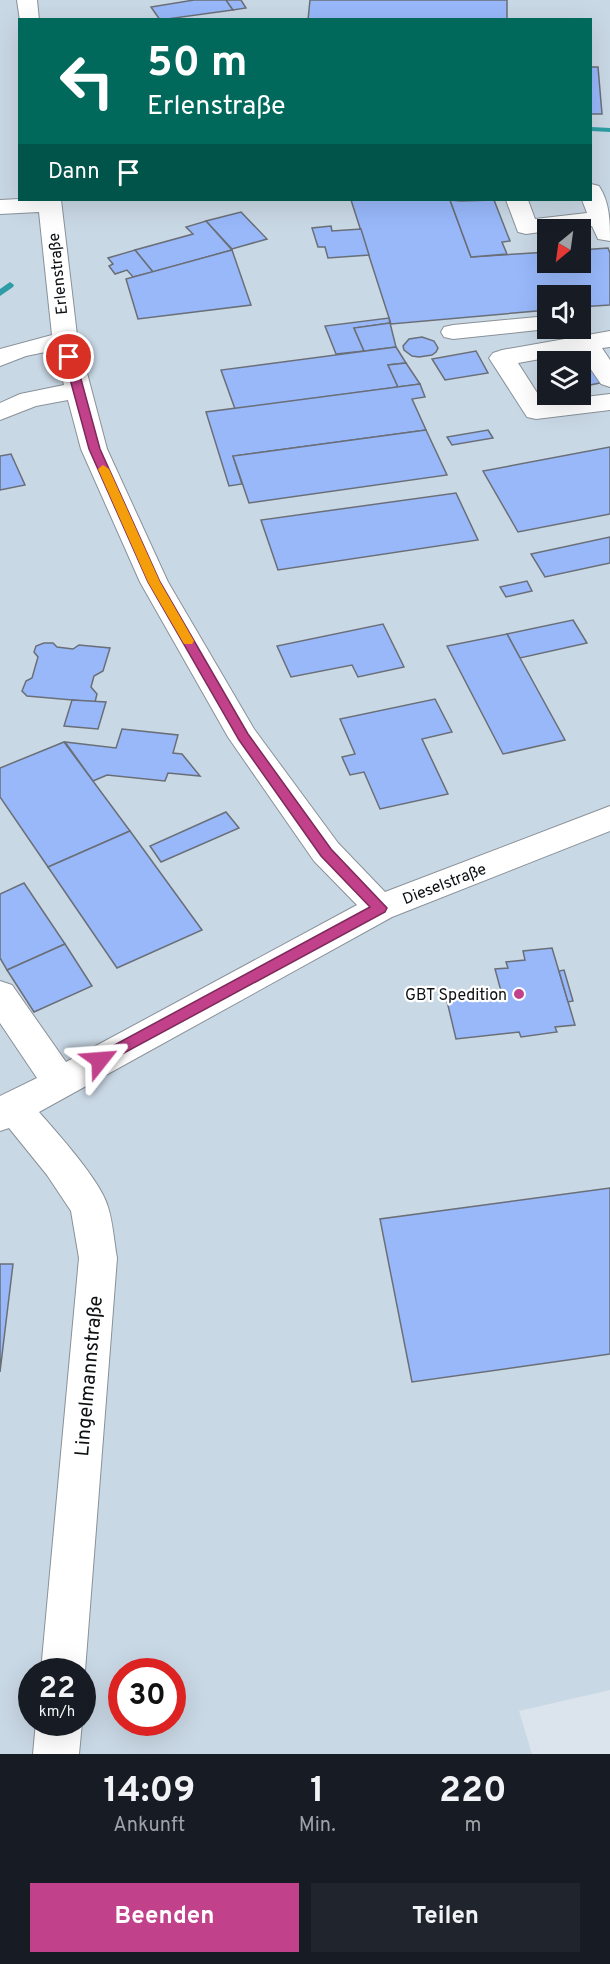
<!DOCTYPE html>
<html lang="de">
<meta charset="utf-8">
<style>
:root{--surface:#171b24;--page:#20242c;--text:#f1f3f6;--muted:#9ea1a6;--accent:#c1418a}
body{margin:0;font-family:Overpass,sans-serif;background:var(--page);color:var(--text);height:100vh;display:flex;flex-direction:column;font-size:22px;white-space:nowrap}
*{box-sizing:border-box;margin:0}
p{font-size:20px;color:var(--muted)}
.icon{flex:none;width:33px;height:33px;fill:none;stroke:currentColor;stroke-width:2;stroke-linecap:round;stroke-linejoin:round}
.map{position:relative;height:1754px;overflow:hidden}
.side{display:flex;flex-direction:column;background:var(--surface);flex:1}
.side>*{flex:none}
.banner{position:absolute;left:18px;top:18px;width:574px;height:183px;border-radius:0px;box-shadow:0 6px 24px #0002;background:#00695c;color:#fff;overflow:hidden}
.needle{width:39px;rotate:209deg}
.tools{position:absolute;left:537px;top:219px;display:grid;gap:12px}
.tools a{display:grid;place-items:center;width:54px;height:54px;border-radius:0px;background:var(--surface);box-shadow:0 6px 24px #0002;font-size:30px}
.speed{position:absolute;left:18px;top:1658px;display:flex;gap:12px;font-size:30px;font-weight:700;text-align:center}
.speed>*{display:grid;place-content:center;width:78px;height:78px;border-radius:50%;background:var(--surface);box-shadow:0 6px 24px #0002;line-height:1}
.speed small{font-size:15px;font-weight:400}
.speed .limit{border:9px solid #d22;background:#fff;color:#111}
.pin{position:absolute;display:grid;place-items:center;width:51px;height:51px;color:#fff;margin:-26px;border:3px solid #fff;border-radius:50%;box-shadow:0 2px 6px #0007}
.me{position:absolute;width:66px;margin:-33px;rotate:62deg;stroke-linejoin:round;filter:drop-shadow(0 0 4px #0008)}
.turn{display:flex;align-items:center;gap:21px;height:126px;padding:0 30px;font-size:27px}
.turn .icon{width:78px;height:78px;stroke-width:2.5}
.turn b{display:block;font-size:42px;line-height:51px}
.then{display:flex;align-items:center;height:57px;padding:0 30px;background:#0003;gap:12px;font-size:22px}
.eta{display:flex;justify-content:space-evenly;align-items:center;height:102px;text-align:center}
.eta b{font-size:36px;font-weight:700;line-height:42px}
.primary-button{display:flex;gap:12px;margin-top:auto;padding:12px 30px}
.primary-button a{flex:1;height:69px;border-radius:0px;background:var(--accent);color:#fff;font-size:24px;font-weight:700;line-height:69px;text-align:center}
.primary-button a+a{background:var(--page);color:var(--text)}
.map>svg:first-child{display:block}
.built{fill:#c9d8e5;fill-rule:evenodd}
.lines{fill:none;stroke-linecap:round;stroke-linejoin:round}
.stream{fill:#2e9da5;fill-rule:evenodd}
.building{fill:#98b8fa;stroke:#6a6f77;stroke-width:1.5}
.minor-casing{stroke:#899198;stroke-width:2}
.minor{fill:#fff;fill-rule:evenodd}
.route{fill:#c1418a;stroke:#7d2a5a;stroke-width:1.5}
.slow{fill:#f59e0b}
.poi-dot{fill:#c1418a;stroke:#fff;stroke-width:2}
.labels{text-anchor:middle;stroke-width:4.5;stroke-linejoin:round;paint-order:stroke}
.street-label{font-size:16px;fill:#0d1013;stroke:#fff}
.poi-label{font-size:16px;fill:#0d1013;stroke:#fff;text-anchor:end}
.near-street-label{font-size:20px;fill:#0d1013;stroke:#fff}
</style>
<div class="map">
<svg width="610" height="1754" viewBox="0 0 610 1754">
<rect width="100%" height="100%" fill="#dbe4ec"/>
<path class="built" d="M0,0H610V1690L519,1711L532,1754H0ZM20,20H591V200H20ZM548,230H580V262H548ZM548,296H580V328H548ZM548,362H580V394H548ZM32,1671H82V1722H32ZM122,1671H172V1722H122Z"/>
<g class="lines">
<g class="stream">
<path d="M591,127L610,128V132L591,131Z"/>
<path d="M10,282L14,285L13,287L0,296V289Z"/>
</g>
</g>
<g class="building">
<path d="M194,0H226L233,10L160,20L151,7Z"/>
<path d="M226,0H241L246,8L233,10Z"/>
<path d="M310,0H507V20H308Z"/>
<path d="M591,67H598L602,114H591Z"/>
<path d="M351,200H450L471,257L548,252V262H580V250L608,248L610,253V305L580,307V296H548V310L391,324Z"/>
<path d="M450,200L461,201L494,200L510,241L502,242L507,254L471,257Z"/>
<path d="M241,212L267,239L232,249L206,221Z"/>
<path d="M206,221L232,250L153,272L135,250L193,234L186,227Z"/>
<path d="M331,226L332,231L361,229L369,255L328,258L325,247H318L312,228Z"/>
<path d="M135,250L153,272L133,277L127,270L115,274L109,266L113,264L108,258Z"/>
<path d="M232,250L251,305L138,319L126,279Z"/>
<path d="M389,318L390,323L354,328L364,351L336,354L325,326Z"/>
<path d="M390,323L396,347L364,351L354,328Z"/>
<path d="M422,337L434,341L438,348L436,352L432,355L419,357L412,356L404,350L403,346L409,339Z"/>
<path d="M396,347L406,363L388,365L398,387L235,409L221,370Z"/>
<path d="M476,351L488,373L445,380L432,359Z"/>
<path d="M610,362V381L580,387V368Z"/>
<path d="M406,363L420,384L398,387L388,365Z"/>
<path d="M420,384L425,397L412,399L426,430L233,456L242,484L229,486L206,412Z"/>
<path d="M426,430L447,475L249,503L233,456Z"/>
<path d="M488,430L493,438L452,445L447,437Z"/>
<path d="M610,447V514L518,532L483,471Z"/>
<path d="M11,454L25,485L0,490V456Z"/>
<path d="M456,493L478,540L278,570L261,520Z"/>
<path d="M610,537V563L545,577L531,554Z"/>
<path d="M527,581L532,591L506,597L500,587Z"/>
<path d="M573,620L587,643L520,658L507,634Z"/>
<path d="M383,624L404,667L358,677L352,665L291,677L277,646Z"/>
<path d="M507,634L520,658L565,740L503,754L447,646Z"/>
<path d="M44,643H53L57,647L73,649L79,645L110,648L103,671L94,676L91,687L97,694L95,702L27,696L22,691L26,681L32,678L38,657L34,652L36,646Z"/>
<path d="M435,699L452,732L422,739L448,794L380,809L364,772L350,775L342,757L355,754L340,719Z"/>
<path d="M72,700L106,702L98,729L64,726Z"/>
<path d="M122,729L178,735L173,753L182,754L200,776L168,773L165,781L107,775L93,781L65,742L116,748Z"/>
<path d="M64,742L130,831L48,867L0,797V768Z"/>
<path d="M226,812L239,828L161,862L150,846Z"/>
<path d="M130,831L202,930L117,968L48,867Z"/>
<path d="M24,883L65,944L7,970L0,958V894Z"/>
<path d="M65,944L92,986L34,1012L7,970Z"/>
<path d="M552,948L575,1025L555,1027L557,1032L521,1037L519,1032L456,1039L446,997L501,991L495,969L508,968L506,962L525,960L523,951Z"/>
<path d="M564,970L573,1001L568,1002L559,971Z"/>
<path d="M610,1188V1354L412,1382L380,1219Z"/>
<path d="M0,1264H13L0,1372Z"/>
</g>
<g class="lines">
<g class="minor-casing">
<g id="minor">
<path d="M17,0H37L39,20L20,21Z"/>
<path d="M591,184L599,186C610,203 610,222 610,241L598,239L592,226L548,230V231L526,234L518,232L506,200H528L535,219L587,213L582,200H591Z"/>
<path d="M20,199L61,200L77,335L107,449L168,582L254,729L338,843L385,892L610,806V831L392,917L39,1112C58,1134 101,1181 108,1207C113,1223 114,1241 117,1258L85,1671L82,1678V1671H41L79,1258L71,1211L47,1175L9,1128L0,1131V1096L37,1078L0,1023V981L12,985L66,1062L357,905L314,861L228,737L140,582L81,449L68,400L36,406L0,420V403L20,394L64,385L55,350L26,356L0,366V349L52,335L39,212L0,214V200Z"/>
<path d="M548,316V328H556L453,339L444,337L441,332L444,327L453,325Z"/>
<path d="M610,331V347L602,348L610,360V387L601,384L579,352L518,363L543,402L610,394V410L536,419L527,417L489,358L493,353L502,350Z"/>
<path d="M36,1722H82L79,1754H33Z"/>
</g>
</g>
<use href="#minor" class="minor"/>
</g>
<path class="route" d="M69,354L75,357L100,449L160,582L248,734L331,849L387,908L385,912L100,1066L94,1064L92,1060L94,1056L370,907L321,856L239,740L148,582L89,449L64,357Z"/>
<path class="slow" d="M103,465L109,469L160,582L194,641L192,644H184L148,582L98,469Z"/>
<circle class="poi-dot" cx="519" cy="994" r="6"/>
<g class="labels">
<g class="street-label">
<text transform="translate(57 274) rotate(-96)" y="6">Erlenstraße</text>
<text transform="translate(444 883) rotate(-21)" y="6">Dieselstraße</text>
</g>
<g class="poi-label">
<text x="507" y="1000">GBT Spedition</text>
</g>
<g class="near-street-label">
<text transform="translate(88 1376) rotate(-85)" y="7">Lingelmannstraße</text>
</g>
</g>
</svg>
<div class="tools">
<a><svg class="needle" viewBox="-14 -14 28 28"><path d="M0-13l5 13h-10z" fill="#e53935"/><path d="M0 13l5-13h-10z" fill="#9ea1a6"/></svg></a>
<a><svg class="icon" aria-label="sound" viewBox="0 0 24 24"><path d="M4 9h4l5-4v14l-5-4H4zM17 9q2 3 0 6"/></svg></a>
<a><svg class="icon" aria-label="layers" viewBox="0 0 24 24"><path d="M12 4l9 5-9 5-9-5zM3 14l9 5 9-5"/></svg></a>
</div>
<div class="speed"><div>22<small>km/h</small></div><div class="limit">30</div></div>
<div class="pin" style="left:69px;top:357px;background:#d93025"><svg class="icon" aria-label="arrive" viewBox="0 0 24 24"><path d="M6 21V4h12l-3 4 3 4H6"/></svg></div>
<svg class="me" style="left:100px;top:1060px" viewBox="-20 -20 40 40"><path d="M0-17L14 15 0 8-14 15z" fill="#c1418a" stroke="#fff" stroke-width="4"/></svg>
<div class="banner">
<div class="turn"><svg class="icon" aria-label="left" viewBox="0 0 24 24"><path d="M17 20v-9H6M10 6l-5 5 5 5"/></svg><div><b>50 m</b>Erlenstraße</div></div>
<div class="then">Dann<svg class="icon" aria-label="arrive" viewBox="0 0 24 24"><path d="M6 21V4h12l-3 4 3 4H6"/></svg></div>
</div>
</div>
<section class="side">
<div class="eta">
<div><b>14:09</b><p>Ankunft</p></div>
<div><b>1</b><p>Min.</p></div>
<div><b>220</b><p>m</p></div>
</div>
<div class="primary-button"><a>Beenden</a><a>Teilen</a></div>
</section>
